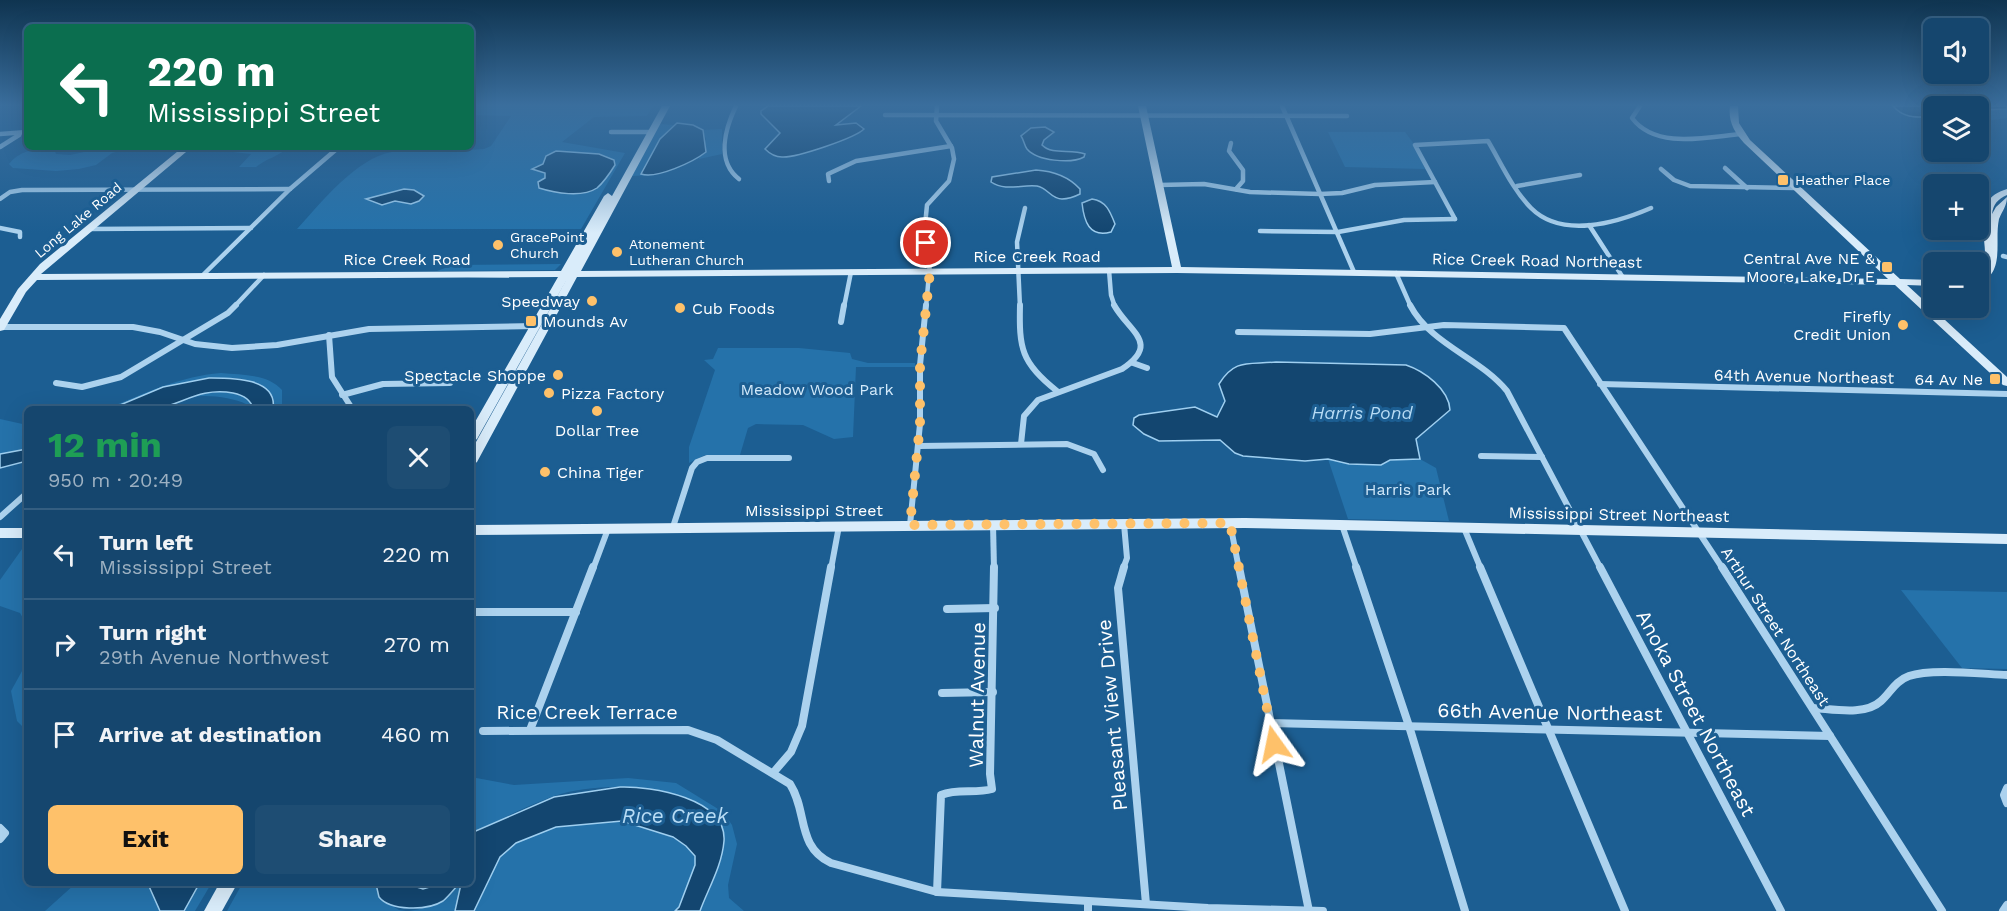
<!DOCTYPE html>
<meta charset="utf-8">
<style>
:root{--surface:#15466e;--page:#1e4d73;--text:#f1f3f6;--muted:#9db1c2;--line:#345e81;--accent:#fec16a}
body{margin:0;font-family:"Work Sans",sans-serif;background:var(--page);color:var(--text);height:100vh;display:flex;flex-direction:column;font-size:22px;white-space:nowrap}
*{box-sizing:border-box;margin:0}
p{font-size:20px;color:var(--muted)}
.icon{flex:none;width:33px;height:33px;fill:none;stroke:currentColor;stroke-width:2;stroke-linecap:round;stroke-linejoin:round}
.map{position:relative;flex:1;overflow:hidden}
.details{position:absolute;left:24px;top:406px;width:450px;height:480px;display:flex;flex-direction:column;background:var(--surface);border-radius:9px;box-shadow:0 6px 24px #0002,0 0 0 2px var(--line)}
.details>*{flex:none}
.banner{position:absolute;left:24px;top:24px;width:450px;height:126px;border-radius:9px;box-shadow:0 6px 24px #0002,0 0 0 2px var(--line);background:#0b6e4f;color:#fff;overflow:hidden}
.buttons{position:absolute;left:1923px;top:18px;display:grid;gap:12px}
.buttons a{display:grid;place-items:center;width:66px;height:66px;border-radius:9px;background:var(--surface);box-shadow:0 6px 24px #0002,0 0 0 2px var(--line);font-size:30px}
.pin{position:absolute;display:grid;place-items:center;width:51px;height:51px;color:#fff;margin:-26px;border:3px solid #fff;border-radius:50%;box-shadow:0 2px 6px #0007}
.me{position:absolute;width:66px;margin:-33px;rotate:348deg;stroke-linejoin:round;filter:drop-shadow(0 0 4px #0008)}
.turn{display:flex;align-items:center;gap:21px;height:126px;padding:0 24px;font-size:27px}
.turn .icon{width:78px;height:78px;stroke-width:2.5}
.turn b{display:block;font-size:42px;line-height:51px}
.round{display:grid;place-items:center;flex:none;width:63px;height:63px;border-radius:9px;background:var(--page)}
.headline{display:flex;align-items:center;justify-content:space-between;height:102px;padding:0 24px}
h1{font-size:36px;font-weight:700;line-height:45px;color:#1e9e55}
.action{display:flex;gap:12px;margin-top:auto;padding:12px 24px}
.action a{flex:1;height:69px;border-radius:9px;background:var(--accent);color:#111;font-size:24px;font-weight:700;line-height:69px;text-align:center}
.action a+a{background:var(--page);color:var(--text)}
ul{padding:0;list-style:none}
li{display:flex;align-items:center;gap:18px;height:90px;padding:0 24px;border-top:2px solid var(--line)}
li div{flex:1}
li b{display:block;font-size:22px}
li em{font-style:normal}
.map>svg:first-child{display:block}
.green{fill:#2572aa}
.water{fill:#134670;stroke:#9fcff0;stroke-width:1.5}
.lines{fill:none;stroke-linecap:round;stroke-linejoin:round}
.street-far2{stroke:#acd2ee;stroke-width:4.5}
.street-far1{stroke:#acd2ee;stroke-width:6}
.street{stroke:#acd2ee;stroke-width:8}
.secondary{fill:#d9ecfa;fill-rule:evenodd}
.route{stroke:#fec16a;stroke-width:10;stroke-dasharray:0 18}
.poi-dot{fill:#fec16a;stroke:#1c5e92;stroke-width:2}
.labels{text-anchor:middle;stroke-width:6;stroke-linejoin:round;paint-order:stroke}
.far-poi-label{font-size:14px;fill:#fff;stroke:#1c5e92;text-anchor:start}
.far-street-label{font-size:14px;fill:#fff;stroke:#1c5e92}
.street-label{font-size:16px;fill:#fff;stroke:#1c5e92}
.poi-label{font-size:16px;fill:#fff;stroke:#1c5e92;text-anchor:end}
.park-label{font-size:16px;fill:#d2e9fa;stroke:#1c5e92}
.water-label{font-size:18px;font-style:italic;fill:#b8dcf5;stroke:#1c5e92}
.near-street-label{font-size:20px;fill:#fff;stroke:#1c5e92}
.near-water-label{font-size:21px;font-style:italic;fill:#b8dcf5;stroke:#1c5e92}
</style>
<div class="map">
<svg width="2007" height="911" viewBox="0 0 2007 911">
<rect width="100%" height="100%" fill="#1c5e92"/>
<g class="green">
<path d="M471,106H653L647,116L594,117L562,142L625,153L581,229H297C321,203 356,158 392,152C418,148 456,151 484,149L491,146L511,116L471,115Z"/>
<path d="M1984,109H2007V118L1979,122V110Z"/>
<path d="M660,124L674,125L660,139L642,170V175H650L684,166L655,175L631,176Z"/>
<path d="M722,129V154L699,159L706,139L702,130Z"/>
<path d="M1328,132H1405L1414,144L1425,169L1345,167Z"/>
<path d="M108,147H135L112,153L96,165L79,169L56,171L13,168L9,164C20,150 37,148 54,149L56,154L70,155Z"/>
<path d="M229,147H289C278,157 267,158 256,167H239L251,154L224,151Z"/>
<path d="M561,264L555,270L437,271L453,265Z"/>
<path d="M718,348H799L850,353L852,359L868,363H915V367H856L853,437L834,439L803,425L756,424L748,428L740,455H705L689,463V447L715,370L704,360L713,359Z"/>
<path d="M221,373C242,375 268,374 282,390V409H292H273L274,402L255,383L239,378H209L163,387L113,408L106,409C144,394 180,376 221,373Z"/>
<path d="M213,391C228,392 249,392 253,409H248L246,404C227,395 179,390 166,409L152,410L193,395Z"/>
<path d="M0,419L27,425V449L0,454Z"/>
<path d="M1411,458L1420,459L1436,468L1449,521L1348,519L1328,459L1349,464L1381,465L1390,460Z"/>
<path d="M27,542V625L20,613L0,606V580Z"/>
<path d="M1901,590L2007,592V669L1962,668Z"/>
<path d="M27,662V731L17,721L11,691Z"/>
<path d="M471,777L514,785L628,778L676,783L723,812L732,825L737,844L728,885L729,898L744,911H700C710,887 728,856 722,829C719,817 706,810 697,804C661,782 593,783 554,796C526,806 498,821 471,833Z"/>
<path d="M622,821C641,827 690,837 695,859C696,866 692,875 689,882C685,892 682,904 675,911H474C485,894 489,873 501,856C522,824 588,822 622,821Z"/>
<path d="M75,884H211L195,911H45Z"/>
<path d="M242,884H305L309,886L315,884H376L380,898L399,910L406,911H227Z"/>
<path d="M459,884H461L455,911H409C434,907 442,902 459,884Z"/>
</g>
<g class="water">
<path d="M768,106H861L836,125L856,123L864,129C855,138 796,158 782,157C775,157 770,154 765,149L780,133L761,114V111Z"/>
<path d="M1893,106H2007V109L1979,110L1978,106H1934L1933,117C1918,117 1904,119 1893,106Z"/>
<path d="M677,123L693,125L703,130L706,152C693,162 657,179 641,174L660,139Z"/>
<path d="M1045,127L1054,132L1044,140L1042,145C1053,156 1071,148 1085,154L1084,157C1071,164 1037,161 1027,149C1024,145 1024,140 1021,136L1031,128Z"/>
<path d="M556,151L599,154L614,160L615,165C610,173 604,182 597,188C582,198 555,193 539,188L538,182L545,178V173L532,169L543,164L546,156Z"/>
<path d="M1036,170C1053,171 1068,176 1080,189V194C1074,197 1069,199 1062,199C1051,199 1048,188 1037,186C1022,184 1006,192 991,182L992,177Z"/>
<path d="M404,189L414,190L424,196L419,201L411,204L395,201L382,205L366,199Z"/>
<path d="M1092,199C1106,201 1110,211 1115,224L1111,232C1089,238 1084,221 1082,203Z"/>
<path d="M1276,362L1406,365C1424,371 1449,389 1450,410L1416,439L1420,459L1390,460L1381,465L1349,464L1328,459L1305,461L1243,456L1235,453L1220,440L1159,441L1144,434L1133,425L1134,418L1139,415L1195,407L1217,417L1225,401L1219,384C1235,358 1249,365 1276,362Z"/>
<path d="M209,378C230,378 278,377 273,409H253C251,399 243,395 233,393C199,387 182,405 152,410C137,412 120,410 105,409L113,408L163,387Z"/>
<path d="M27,449V461L0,468V454Z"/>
<path d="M620,787C651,786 727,798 724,841C722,866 708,889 700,911H675L679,907L695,865V856L686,846L673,837L622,821L556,827L516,843L500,857L474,911H455L461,884H471V833L554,797Z"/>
<path d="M148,884H199L184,911H160Z"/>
<path d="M376,884H407L423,889L430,887L431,884H459C454,889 449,896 443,901C427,911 390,911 379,897C378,893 377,888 376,884Z"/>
</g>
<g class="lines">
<g class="street-far2">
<path d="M736,106C725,129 716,161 739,179"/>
<path d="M1282,106L1354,272"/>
<path d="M1640,106L1632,118C1656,150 1707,137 1741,134"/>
<path d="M885,115L1347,116"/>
<path d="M611,132H652"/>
<path d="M0,134L27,132"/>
<path d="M1231,143L1229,151L1243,170V181L1236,189"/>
<path d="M0,147L19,135"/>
<path d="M1725,168L1747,188"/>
<path d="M1661,169L1674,180L1690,186L1796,188"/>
<path d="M829,181L828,174L856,161L951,146"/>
<path d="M1159,185L1204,184L1250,192L1320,194L1342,193L1375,185L1435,182"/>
<path d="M1517,186L1580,175"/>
<path d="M0,199L10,192L22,190L290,189"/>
<path d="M1455,219L1415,145L1488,141C1501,163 1513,190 1531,208C1562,239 1616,223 1651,208"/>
<path d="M1589,225L1622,276"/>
<path d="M0,228L20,232V237"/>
<path d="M88,229L251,228"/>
<path d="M1260,231L1338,232L1404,220L1455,219"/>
<path d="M2003,256L2007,257"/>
<path d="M1109,270L1111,295L1115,307"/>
<path d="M1396,273L1411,307"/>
<path d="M203,275L290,189L339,147"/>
<path d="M234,307L264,275"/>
<path d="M844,307L851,272"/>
<path d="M926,307L930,263L924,236L927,205L949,181L954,159L952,148L936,121L937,106"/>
<path d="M1020,307L1017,242L1025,208"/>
</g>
<g class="street-far1">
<path d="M1020,305C1019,348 1021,363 1057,391"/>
<path d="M1410,305C1431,345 1479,357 1507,391L1601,569"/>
<path d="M841,322L844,305"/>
<path d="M0,327H133L160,332L195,344L232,348L277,345L369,329L535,326"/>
<path d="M1238,332L1370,334L1444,325L1564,328L1723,569"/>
<path d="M329,335L332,377L353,410"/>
<path d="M1133,363L1147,368"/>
<path d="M56,383L82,387L121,377L228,313L236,305"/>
<path d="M1600,384L2007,394"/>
<path d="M342,395L383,384L450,383"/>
<path d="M1021,444L1024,416L1038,400L1122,369C1161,343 1129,332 1114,305"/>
<path d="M919,446L1067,444L1094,454L1103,470"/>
<path d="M1481,456L1542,457"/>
<path d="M0,517L27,493"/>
<path d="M1230,523L1239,569"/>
<path d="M993,524L994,569"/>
<path d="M910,525L920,424V365L926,305"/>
<path d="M1342,525L1357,569"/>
<path d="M673,527L692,468L697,462L707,458H789"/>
<path d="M1464,528L1481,569"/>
<path d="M593,569L608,529"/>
<path d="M831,569L839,526"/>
<path d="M1123,569L1127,558L1124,524"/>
</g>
<g class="street">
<path d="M1124,567L1118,588L1146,904"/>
<path d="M1239,567L1309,911"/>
<path d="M1356,567L1409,726L1465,911"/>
<path d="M1480,567L1625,911"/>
<path d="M1600,567L1781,911"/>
<path d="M1722,567L1942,911"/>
<path d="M947,609L995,608"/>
<path d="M475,612H576"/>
<path d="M942,693L993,692"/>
<path d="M1813,708C1833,709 1865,716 1881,701C1891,692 1895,681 1909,676C1931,668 1982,674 2007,675"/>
<path d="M1269,723L1830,736"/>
<path d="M530,730L593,567"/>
<path d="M483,731L688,730L717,740L790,784C808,812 796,846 831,863L937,892L1208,908L1323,911"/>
<path d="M773,773L791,752L802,726L831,567"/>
<path d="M2007,788L2004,795L2007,803"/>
<path d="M0,828L5,833L0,839"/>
<path d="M937,892L941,795C958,788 975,794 992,789L990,774L994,567"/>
<path d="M1088,902V911"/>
<path d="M2003,911L2007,905"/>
</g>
<g class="secondary">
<path d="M662,106H670L581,271L1172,267L1138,106H1146L1181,267L1888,279L1744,143C1734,132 1728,121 1730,106H1738L1739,123L1750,140L1900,279L1934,280V286L1907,285L2007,377V386L2003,385L1895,285L1177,273L577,277L477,462L471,466V451L568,277L477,439L471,443V429L558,277L37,280L26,292L4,330L0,331V319L18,289L40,264L183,147H192L41,274L561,271L604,196L608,193L612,196Z"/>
<path d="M2007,189V195C1998,199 1993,204 1992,214L1996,207L2007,197C2007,206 2002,211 1999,219C1994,242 2006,273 1978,284V268L1985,262C1987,233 1970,200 2007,189Z"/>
<path d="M1245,518L2007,534V544L1245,528L471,535V525Z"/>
<rect x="0" y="528" width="27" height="10"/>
<path d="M219,884H237L222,911H204Z"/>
</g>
</g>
<linearGradient id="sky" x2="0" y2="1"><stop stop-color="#0f3450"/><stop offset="0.45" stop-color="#3a6e9d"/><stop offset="1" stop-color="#3a6e9d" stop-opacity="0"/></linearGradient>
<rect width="2007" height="233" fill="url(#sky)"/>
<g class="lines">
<path class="route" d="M926,243L930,259V271L920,365V424L910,525L1230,523L1274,744"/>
</g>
<g class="poi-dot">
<rect x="1777" y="174" width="12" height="12" rx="3"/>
<circle cx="498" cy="245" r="6"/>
<circle cx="617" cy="252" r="6"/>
<rect x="1881" y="261" width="12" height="12" rx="3"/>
<circle cx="592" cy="301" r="6"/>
<circle cx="680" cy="308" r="6"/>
<rect x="525" y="315" width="12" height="12" rx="3"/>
<circle cx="1903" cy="325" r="6"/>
<circle cx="558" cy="375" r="6"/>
<rect x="1989" y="373" width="12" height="12" rx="3"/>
<circle cx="549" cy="393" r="6"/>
<circle cx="597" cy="411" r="6"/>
<circle cx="545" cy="472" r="6"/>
</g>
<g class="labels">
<g class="far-poi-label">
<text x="1795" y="185">Heather Place</text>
<text x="510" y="242">GracePoint<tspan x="510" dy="16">Church</tspan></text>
<text x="629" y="249">Atonement<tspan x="629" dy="16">Lutheran Church</tspan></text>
</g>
<g class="far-street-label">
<text transform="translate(78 220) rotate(-40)" y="5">Long Lake Road</text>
</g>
<g class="street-label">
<text x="1037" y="262">Rice Creek Road</text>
<text x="407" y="265">Rice Creek Road</text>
<text transform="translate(1537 260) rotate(1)" y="6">Rice Creek Road Northeast</text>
<text transform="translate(1804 376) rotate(1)" y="6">64th Avenue Northeast</text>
<text x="814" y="516">Mississippi Street</text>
<text transform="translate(1619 514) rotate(1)" y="6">Mississippi Street Northeast</text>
<text transform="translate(1776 626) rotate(57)" y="6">Arthur Street Northeast</text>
</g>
<g class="poi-label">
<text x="1875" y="264">Central Ave NE &amp;<tspan x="1875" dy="18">Moore Lake Dr E</tspan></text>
<text x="580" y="307">Speedway</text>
<text x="692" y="314" text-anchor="start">Cub Foods</text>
<text x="1891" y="322">Firefly<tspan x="1891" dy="18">Credit Union</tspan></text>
<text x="543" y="327" text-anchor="start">Mounds Av</text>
<text x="546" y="381">Spectacle Shoppe</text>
<text x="1983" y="385">64 Av Ne</text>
<text x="561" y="399" text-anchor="start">Pizza Factory</text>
<text x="597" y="436" text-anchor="middle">Dollar Tree</text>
<text x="557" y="478" text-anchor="start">China Tiger</text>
</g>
<g class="park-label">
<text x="817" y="395">Meadow Wood Park</text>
<text x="1408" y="495">Harris Park</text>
</g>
<g class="water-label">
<text x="1362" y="419">Harris Pond</text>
</g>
<g class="near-street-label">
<text transform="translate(977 695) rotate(-89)" y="7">Walnut Avenue</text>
<text x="587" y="719">Rice Creek Terrace</text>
<text transform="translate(1550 712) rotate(1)" y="7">66th Avenue Northeast</text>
<text transform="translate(1696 713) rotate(62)" y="7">Anoka Street Northeast</text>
<text transform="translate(1112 715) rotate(-95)" y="7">Pleasant View Drive</text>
</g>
<g class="near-water-label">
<text x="675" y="823">Rice Creek</text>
</g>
</g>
</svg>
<div class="buttons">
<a><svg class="icon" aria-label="sound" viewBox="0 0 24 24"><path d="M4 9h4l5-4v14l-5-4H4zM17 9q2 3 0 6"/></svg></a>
<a><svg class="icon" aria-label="layers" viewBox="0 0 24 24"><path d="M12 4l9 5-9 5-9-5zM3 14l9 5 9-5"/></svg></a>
<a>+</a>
<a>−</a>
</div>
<div class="pin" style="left:926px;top:243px;background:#d93025"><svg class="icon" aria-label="arrive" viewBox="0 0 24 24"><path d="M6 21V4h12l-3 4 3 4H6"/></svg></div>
<svg class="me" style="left:1274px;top:744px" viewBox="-20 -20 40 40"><path d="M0-17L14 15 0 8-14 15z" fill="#fec16a" stroke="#fff" stroke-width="4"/></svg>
<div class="banner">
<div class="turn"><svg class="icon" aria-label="left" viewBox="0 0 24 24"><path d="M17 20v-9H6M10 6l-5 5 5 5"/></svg><div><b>220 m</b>Mississippi Street</div></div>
</div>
<section class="details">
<div class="headline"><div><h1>12 min</h1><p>950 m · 20:49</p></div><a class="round"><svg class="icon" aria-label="close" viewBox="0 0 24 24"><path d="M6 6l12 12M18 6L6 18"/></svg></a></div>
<ul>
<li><svg class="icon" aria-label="left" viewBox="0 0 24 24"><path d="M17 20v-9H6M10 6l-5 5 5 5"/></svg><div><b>Turn left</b><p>Mississippi Street</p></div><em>220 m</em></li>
<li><svg class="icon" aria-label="right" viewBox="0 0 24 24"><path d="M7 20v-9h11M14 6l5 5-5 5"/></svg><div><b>Turn right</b><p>29th Avenue Northwest</p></div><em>270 m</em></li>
<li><svg class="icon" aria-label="arrive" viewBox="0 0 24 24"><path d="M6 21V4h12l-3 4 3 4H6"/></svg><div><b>Arrive at destination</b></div><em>460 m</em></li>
</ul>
<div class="action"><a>Exit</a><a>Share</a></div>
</section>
</div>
